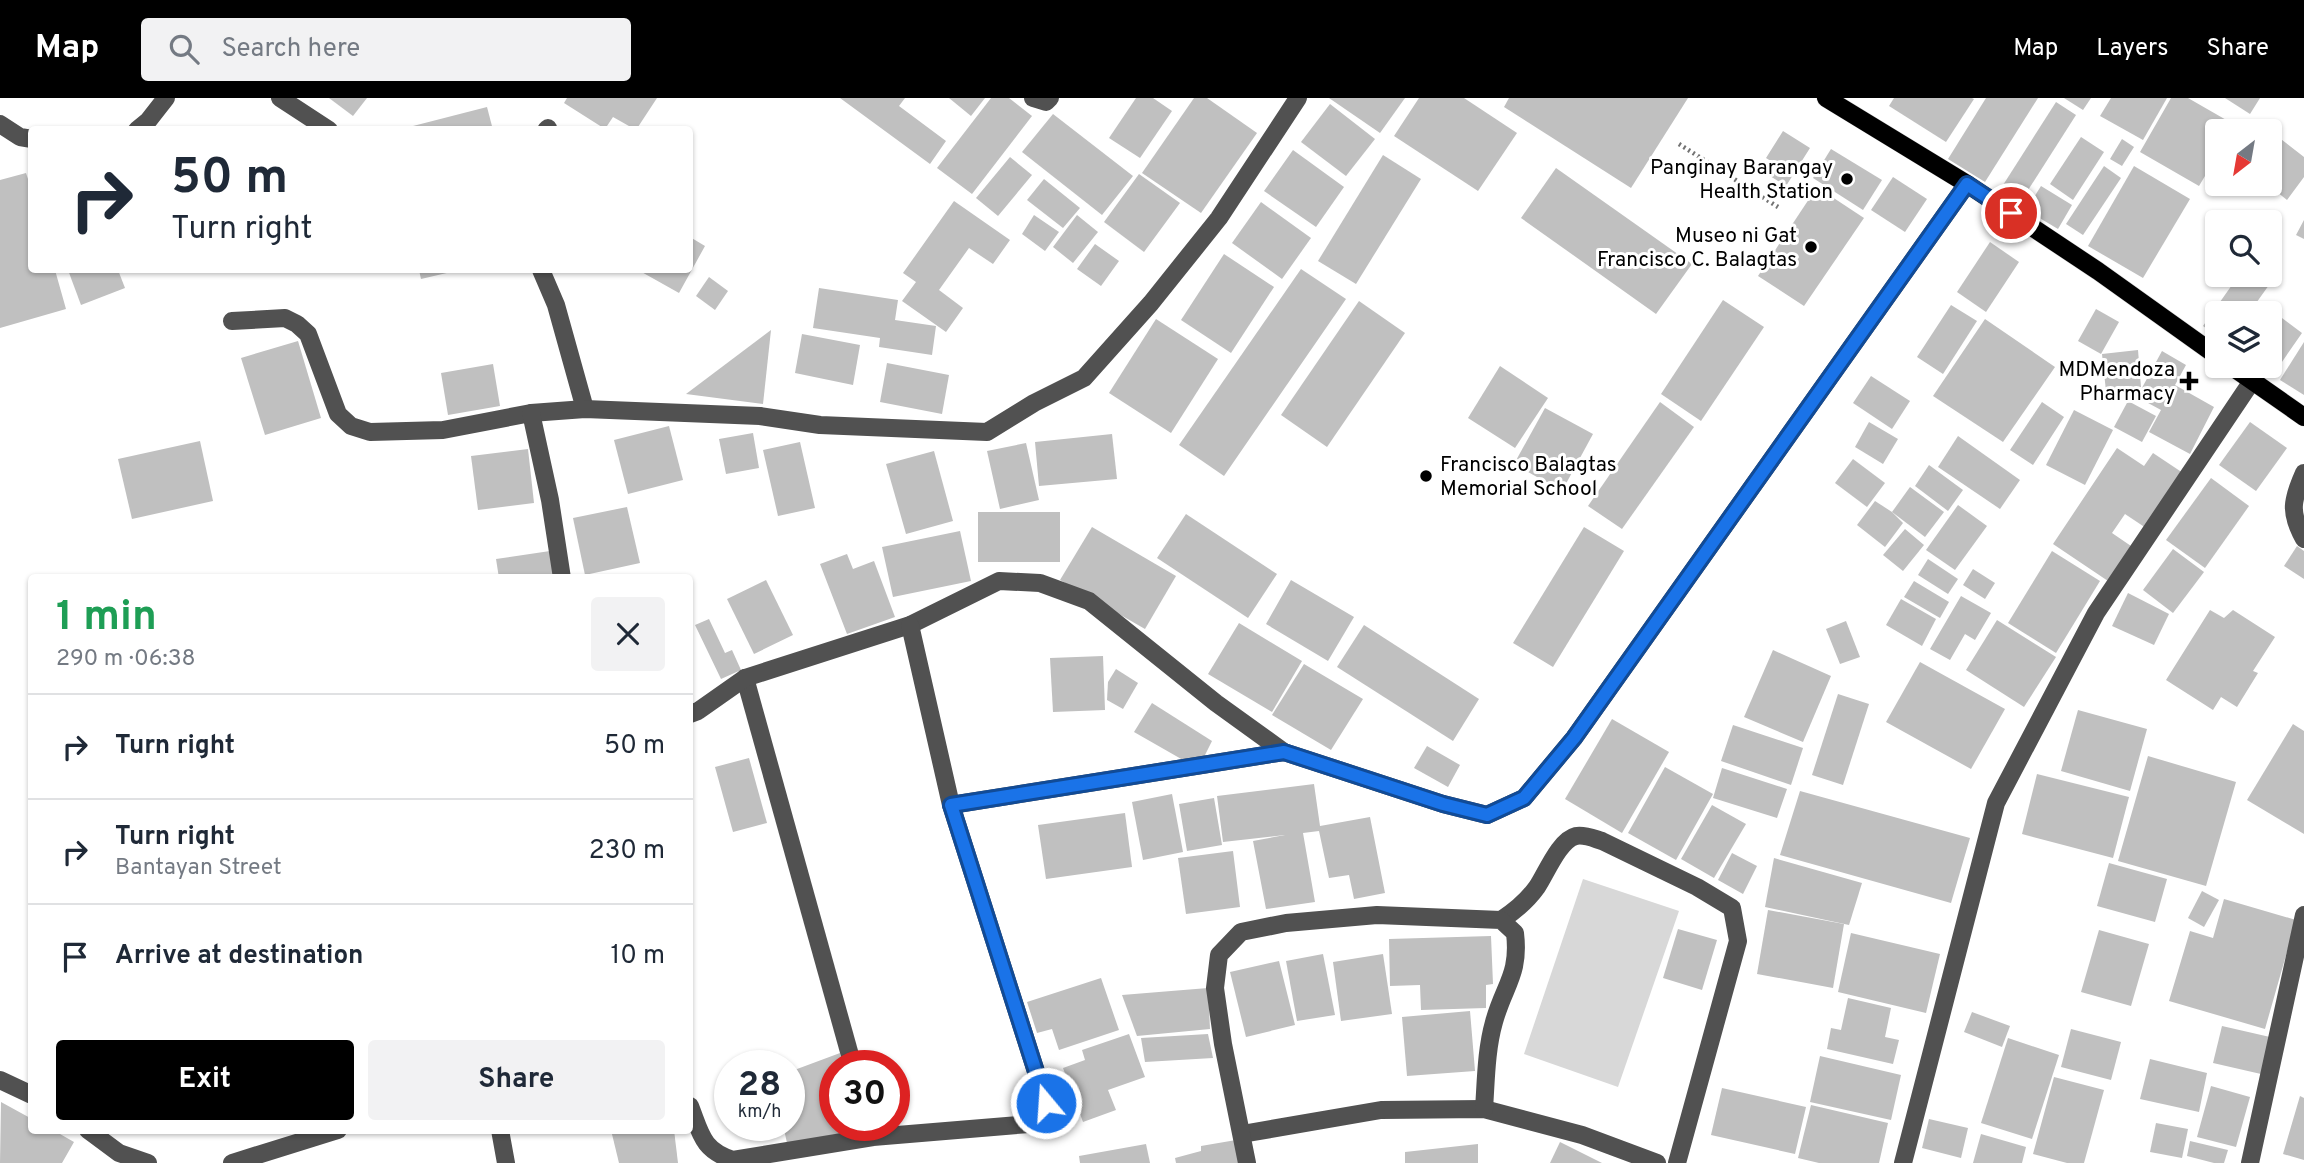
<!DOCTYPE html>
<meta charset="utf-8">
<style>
:root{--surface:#fff;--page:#f2f2f3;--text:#1f2937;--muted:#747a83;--line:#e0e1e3;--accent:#000}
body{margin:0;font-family:Overpass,sans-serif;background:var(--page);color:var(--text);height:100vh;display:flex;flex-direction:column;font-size:26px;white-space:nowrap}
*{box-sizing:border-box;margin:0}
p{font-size:23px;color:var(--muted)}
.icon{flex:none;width:38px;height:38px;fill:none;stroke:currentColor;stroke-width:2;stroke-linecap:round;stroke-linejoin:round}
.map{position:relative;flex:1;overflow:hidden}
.side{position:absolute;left:28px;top:476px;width:665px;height:560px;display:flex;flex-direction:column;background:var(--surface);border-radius:7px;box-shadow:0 2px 5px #0004}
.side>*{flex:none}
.hud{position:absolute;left:28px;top:28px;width:665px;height:147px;border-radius:7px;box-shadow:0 2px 5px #0004;background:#fff;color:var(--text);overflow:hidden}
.needle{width:46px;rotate:211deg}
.controls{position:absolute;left:2205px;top:21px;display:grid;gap:14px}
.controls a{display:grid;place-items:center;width:77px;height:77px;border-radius:7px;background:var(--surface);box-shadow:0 2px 5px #0004;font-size:35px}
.speed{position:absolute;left:714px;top:952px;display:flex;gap:14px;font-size:35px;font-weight:700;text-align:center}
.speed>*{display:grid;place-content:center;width:91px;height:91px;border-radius:50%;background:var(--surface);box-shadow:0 2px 5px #0004;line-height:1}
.speed small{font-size:18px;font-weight:400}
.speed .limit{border:10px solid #d22;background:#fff;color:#111}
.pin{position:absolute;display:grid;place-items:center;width:60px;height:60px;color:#fff;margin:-30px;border:4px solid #fff;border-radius:50%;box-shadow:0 2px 7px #0007}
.me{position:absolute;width:77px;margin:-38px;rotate:342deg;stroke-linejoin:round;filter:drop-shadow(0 0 5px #0008)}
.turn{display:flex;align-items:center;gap:24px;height:147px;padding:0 28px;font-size:32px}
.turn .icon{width:91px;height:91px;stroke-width:2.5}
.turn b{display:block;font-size:49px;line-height:60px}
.round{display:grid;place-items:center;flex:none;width:74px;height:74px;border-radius:7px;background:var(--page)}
.headline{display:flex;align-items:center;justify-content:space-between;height:119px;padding:0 28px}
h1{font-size:42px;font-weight:700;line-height:52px;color:#1e9e55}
.primary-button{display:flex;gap:14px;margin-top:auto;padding:14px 28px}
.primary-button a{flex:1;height:80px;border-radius:7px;background:var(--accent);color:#fff;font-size:28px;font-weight:700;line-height:80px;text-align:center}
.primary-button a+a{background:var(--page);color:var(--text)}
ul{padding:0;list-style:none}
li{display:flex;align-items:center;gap:21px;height:105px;padding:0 28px;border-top:2px solid var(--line)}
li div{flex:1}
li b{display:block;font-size:26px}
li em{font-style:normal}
header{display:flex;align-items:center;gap:42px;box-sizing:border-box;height:98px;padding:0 35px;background:var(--accent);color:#fff}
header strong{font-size:33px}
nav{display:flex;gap:38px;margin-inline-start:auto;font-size:24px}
.search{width:490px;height:63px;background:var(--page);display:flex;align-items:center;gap:18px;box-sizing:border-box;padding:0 24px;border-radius:7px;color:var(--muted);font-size:26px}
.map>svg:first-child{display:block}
.green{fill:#d8d8d8}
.building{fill:#c0c0c0}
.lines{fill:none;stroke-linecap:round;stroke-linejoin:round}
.major-casing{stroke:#dbdbdb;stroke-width:19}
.path{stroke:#737373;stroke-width:4.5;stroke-dasharray:2 3.5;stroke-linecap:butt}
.minor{stroke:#515151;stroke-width:18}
.major{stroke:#000;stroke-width:18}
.route-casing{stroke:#114b97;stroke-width:18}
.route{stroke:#1a73e8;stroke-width:12}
.poi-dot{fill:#000;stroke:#fff;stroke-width:2.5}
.labels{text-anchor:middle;stroke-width:6;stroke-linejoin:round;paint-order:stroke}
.poi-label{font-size:21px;fill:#000;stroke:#fff;text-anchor:end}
</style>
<header>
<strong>Map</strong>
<div class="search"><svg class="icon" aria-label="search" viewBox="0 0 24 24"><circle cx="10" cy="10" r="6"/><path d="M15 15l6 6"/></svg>Search here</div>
<nav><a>Map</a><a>Layers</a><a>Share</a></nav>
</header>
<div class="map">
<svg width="2304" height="1065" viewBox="0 0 2304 1065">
<rect width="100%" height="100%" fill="#fff"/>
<path class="green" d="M1583,781L1679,813L1618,989L1524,956Z"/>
<g class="building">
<path d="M329,0H367L353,18Z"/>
<path d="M567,0H657L636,32L613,19L605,31L564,5Z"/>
<path d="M840,0H905L899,8L946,43L930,66Z"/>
<path d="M949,0H985L971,18Z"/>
<path d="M991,0H1009L1032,18L972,96L937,70Z"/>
<path d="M1136,0H1153L1172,13L1140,60L1109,40Z"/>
<path d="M1194,0H1207L1257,35L1201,115L1142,75Z"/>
<path d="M1329,0H1405L1380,35Z"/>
<path d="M1419,0H1464L1517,35L1478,93L1394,38Z"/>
<path d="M1509,0H1688L1631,90L1504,9Z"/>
<path d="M1894,0H1972L1974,1L1946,44L1889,8Z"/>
<path d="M1986,0H2038L1985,84L1948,61Z"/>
<path d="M2064,0H2091L2083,12Z"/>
<path d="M2111,0H2167L2143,42L2100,18Z"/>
<path d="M2171,0H2188L2235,27L2232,33H2217V58L2199,88L2140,54Z"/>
<path d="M2225,0H2260L2250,16Z"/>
<path d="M2056,4L2076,17L2016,111L1996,98Z"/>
<path d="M1330,6L1375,41L1346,78L1301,44Z"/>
<path d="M487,9L493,32H414L413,28Z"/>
<path d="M1053,16L1133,78L1102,117L1022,54Z"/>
<path d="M1783,33L1810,50L1786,88L1770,78L1777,67L1766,60Z"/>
<path d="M2273,35L2304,59V79L2287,102L2267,86H2270V39Z"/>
<path d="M2081,39L2104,54L2073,102L2050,86Z"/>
<path d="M2122,41L2134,49L2122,68L2110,61Z"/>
<path d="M1831,51L1882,82L1863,112L1813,80Z"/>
<path d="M1293,52L1344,89L1316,129L1264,93Z"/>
<path d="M1383,57L1421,81L1356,186L1318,163Z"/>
<path d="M1010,59L1032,77L998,118L976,100Z"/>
<path d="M2104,68L2121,80L2083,137L2066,126Z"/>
<path d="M2134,68L2190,101L2143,180L2088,148Z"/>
<path d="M1556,70L1692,166L1656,216L1521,120Z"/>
<path d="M26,75L32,93V172H55L66,211L0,230V82Z"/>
<path d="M1139,76L1180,105L1144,154L1104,124Z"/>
<path d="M1893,79L1927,101L1905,134L1871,112Z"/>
<path d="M1044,81L1080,110L1063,130L1027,102Z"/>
<path d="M2041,88L2072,107L2058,131L2026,112Z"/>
<path d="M1817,89L1864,120L1804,208L1758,178Z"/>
<path d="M954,103L1010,142L993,166L969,150L939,192L963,210L946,234L902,203L916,184L903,175Z"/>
<path d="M1261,104L1311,140L1282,181L1232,145Z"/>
<path d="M1034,117L1059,134L1045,153L1022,136Z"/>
<path d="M1077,117L1098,134L1073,165L1053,149Z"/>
<path d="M2304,122V141L2296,137Z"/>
<path d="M690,139L705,148L679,195L638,172H690Z"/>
<path d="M1990,144L2019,164L1986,214L1957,194Z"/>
<path d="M1095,146L1119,163L1101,188L1077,171Z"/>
<path d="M1224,156L1274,189L1231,255L1181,222Z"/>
<path d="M1301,171L1346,201L1224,378L1179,347Z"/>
<path d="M68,172H118L125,190L81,207Z"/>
<path d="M419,172H451V174L421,181Z"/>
<path d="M2239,177H2254L2269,187L2249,215H2217V238L2203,228Z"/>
<path d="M709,179L728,193L715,212L696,198Z"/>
<path d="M819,190L898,202L895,222L936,228L932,257L879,249L880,240L813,230Z"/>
<path d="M1723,202L1764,229L1701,323L1661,296Z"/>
<path d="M1359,203L1405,235L1327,349L1281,317Z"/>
<path d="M1951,207L1977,223L1943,276L1917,259Z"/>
<path d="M2266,208L2302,235L2275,274L2267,268H2270V215H2260Z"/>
<path d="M2096,211L2119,224L2101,256L2078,243Z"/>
<path d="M1156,221L1218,261L1171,335L1109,295Z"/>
<path d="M1985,221L2055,269L2003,344L1933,298Z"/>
<path d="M771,232L763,306L686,296Z"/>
<path d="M802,236L860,247L853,287L795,275Z"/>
<path d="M298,243L321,320L265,337L241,260Z"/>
<path d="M2304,244V297L2280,282Z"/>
<path d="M2138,252L2141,289L2106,293L2102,256Z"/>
<path d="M2162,253L2186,267L2175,287L2214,309L2190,356L2149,334L2161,312L2137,299Z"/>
<path d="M887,265L949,277L942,316L880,304Z"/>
<path d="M493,266L500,308L448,317L441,275Z"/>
<path d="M1500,268L1548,300L1515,350L1468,320Z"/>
<path d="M1871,278L1910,303L1892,331L1853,305Z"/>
<path d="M2128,303L2156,318L2142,344L2114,329Z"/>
<path d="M1660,304L1694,329L1622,431L1588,408Z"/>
<path d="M2042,304L2064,319L2033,367L2010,352Z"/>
<path d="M1545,310L1593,336L1562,393L1514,366Z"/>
<path d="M2074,312L2113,332L2085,387L2046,367Z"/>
<path d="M1869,324L1898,341L1883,366L1855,349Z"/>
<path d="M2250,324L2287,350L2256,393L2219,367Z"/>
<path d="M669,328L683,382L628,396L614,342Z"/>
<path d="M753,335L759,370L726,376L719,341Z"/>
<path d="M1112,336L1117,381L1039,388L1035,344Z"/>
<path d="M1958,338L2020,382L2000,411L1938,369Z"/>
<path d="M200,343L213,403L132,421L118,361Z"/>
<path d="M800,344L815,410L778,418L763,352Z"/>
<path d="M1026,345L1039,402L1000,411L987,353Z"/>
<path d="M2117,350L2144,368L2153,355L2183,375L2146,430L2125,416L2112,435L2131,448L2108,483L2053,446Z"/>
<path d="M528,351L534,405L478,412L471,358Z"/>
<path d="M934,353L953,423L906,436L886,366Z"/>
<path d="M1853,361L1885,385L1867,409L1835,385Z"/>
<path d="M1929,367L1963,392L1948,413L1915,388Z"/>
<path d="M2211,380L2249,408L2205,470L2166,442Z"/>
<path d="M1910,389L1944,414L1925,439L1892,414Z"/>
<path d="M1875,403L1892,414L1903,425L1885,449L1857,427Z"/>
<path d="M1958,407L1987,428L1955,472L1926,452Z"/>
<path d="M627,409L640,465L585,477L573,420Z"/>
<rect x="978" y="414" width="82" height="50"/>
<path d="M1186,416L1277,476L1248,520L1157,460Z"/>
<path d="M1092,429L1176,478L1145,531L1060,482Z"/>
<path d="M1584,429L1624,453L1553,569L1513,545Z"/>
<path d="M1905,431L1924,447L1903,473L1883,457Z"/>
<path d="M960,433L971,483L893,499L882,449Z"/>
<path d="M2297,448L2304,453V481L2284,468Z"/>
<path d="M2173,451L2204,474L2173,515L2143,492Z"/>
<path d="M550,453L554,480H499L496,461Z"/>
<path d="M2052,453L2100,483L2056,555L2008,525Z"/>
<path d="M847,456L853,471L874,463L895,519L847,536L820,466Z"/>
<path d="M1928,461L1958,481L1948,496L1918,477Z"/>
<path d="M1973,471L1995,485L1985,501L1963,487Z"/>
<path d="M766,482L793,537L754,556L727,501Z"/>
<path d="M1291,482L1354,519L1328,563L1266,526Z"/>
<path d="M1914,483L1949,504L1940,520L1904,499Z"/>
<path d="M2128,495L2169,516L2154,547L2112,528Z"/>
<path d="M1961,498L1991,515L1975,542L1965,536L1950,562L1930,551Z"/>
<path d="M1901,501L1936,521L1922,548L1886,527Z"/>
<path d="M2210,512L2224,520L2233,512L2275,539L2253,573L2258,575L2237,609L2221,599L2213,612L2166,582Z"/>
<path d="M709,521L725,555L732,552L741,572L721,581L695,527Z"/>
<path d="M1997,522L2056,559L2024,609L1966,572Z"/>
<path d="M1846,523L1860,559L1840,566L1826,531Z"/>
<path d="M1239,525L1302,563L1272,614L1208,576Z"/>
<path d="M1364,527L1479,601L1453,643L1337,569Z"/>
<path d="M1773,552L1831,578L1803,644L1744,619Z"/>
<path d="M1103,558L1105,612L1053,614L1050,560Z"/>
<path d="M1920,564L2005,611L1971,671L1886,624Z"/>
<path d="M1304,566L1363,601L1331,652L1272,617Z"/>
<path d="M1116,571L1138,585L1123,611L1107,602L1108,584Z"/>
<path d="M1838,596L1869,606L1843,687L1812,677Z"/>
<path d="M1152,605L1212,643L1204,659L1183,662L1134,634Z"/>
<path d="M2078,612L2147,631L2130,693L2061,673Z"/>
<path d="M1612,621L1669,654L1622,735L1565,701Z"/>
<path d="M2293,626L2304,633V736L2247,702Z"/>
<path d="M1733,627L1803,650L1791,687L1721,663Z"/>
<path d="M1427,648L1460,667L1448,689L1414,670Z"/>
<path d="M2148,658L2236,684L2206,788L2118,763Z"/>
<path d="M749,660L767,725L733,734L715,669Z"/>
<path d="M1665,669L1713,696L1676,762L1628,735Z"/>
<path d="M1722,670L1787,691L1777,720L1713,700Z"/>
<path d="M2037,676L2129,699L2113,760L2022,736Z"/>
<path d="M1314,686L1320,728L1370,719L1385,795L1354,801L1349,777L1329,780L1319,733L1303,735L1315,804L1266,811L1253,743L1285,737L1223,744L1217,698Z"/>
<path d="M1800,693L1970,740L1951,805L1780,757Z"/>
<path d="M1172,696L1183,754L1143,762L1132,704Z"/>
<path d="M1214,700L1222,747L1187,753L1179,706Z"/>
<path d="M1712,707L1746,726L1714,780L1681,761Z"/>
<path d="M1125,715L1132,769L1046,781L1038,727Z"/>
<path d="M1233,753L1240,809L1186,816L1178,760Z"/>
<path d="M1732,755L1757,768L1743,796L1718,782Z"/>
<path d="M1774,760L1862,785L1849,827L1765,809Z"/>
<path d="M2109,765L2167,781L2155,824L2097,808Z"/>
<path d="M2202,793L2219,802L2204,829L2188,820Z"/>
<path d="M2224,801L2296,822L2265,931L2169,903L2190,833L2213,840Z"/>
<path d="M1768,812L1844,826L1833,890L1757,876Z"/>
<path d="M1678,831L1717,842L1702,892L1663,880Z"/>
<path d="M2099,832L2149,846L2131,908L2081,894Z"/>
<path d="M1851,835L1940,856L1926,915L1838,894Z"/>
<path d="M1491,838L1493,886L1486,887V910L1421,912L1420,887L1390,888L1389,841Z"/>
<path d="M1323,856L1335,917L1297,923L1286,863Z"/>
<path d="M1383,856L1392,916L1341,923L1333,864Z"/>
<path d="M1279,863L1295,927L1246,939L1230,874Z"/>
<path d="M1101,880L1119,932L1059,952L1052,931L1037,935L1027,904Z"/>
<path d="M1208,890L1210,931L1137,938L1122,897Z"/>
<path d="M1848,900L1891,910L1885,939L1899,942L1893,966L1827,951L1831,930L1841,932Z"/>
<path d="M1470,913L1475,973L1407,978L1402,919Z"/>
<path d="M1972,914L2010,928L2002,949L1964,934Z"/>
<path d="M2222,928L2270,939L2261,976L2213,965Z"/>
<path d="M2071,931L2121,944L2111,982L2061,969Z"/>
<path d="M1129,936L1145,979L1108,992L1116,1012L1083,1024L1063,970L1085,962L1082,952Z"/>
<path d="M1208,936L1213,960L1145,964L1141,940Z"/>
<path d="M2008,940L2059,957L2032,1041L1981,1025Z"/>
<path d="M840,955L843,968H835V1027H859L861,1034L787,1045L783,1027H789V974Z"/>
<path d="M1820,958L1901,977L1891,1022L1810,1004Z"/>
<path d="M2150,961L2207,975L2199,1014L2140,1001Z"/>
<path d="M2054,979L2104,992L2084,1065H2067L2033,1056Z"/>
<path d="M2211,988L2250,999L2236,1049L2197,1039Z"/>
<path d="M1722,990L1806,1009L1795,1056L1711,1037Z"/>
<path d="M2300,998L2304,1000V1062L2283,1056Z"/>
<path d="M1,1004L32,1021V1032H53L74,1044L62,1065H0Z"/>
<path d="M1811,1007L1888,1025L1879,1065H1819L1798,1060Z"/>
<path d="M1929,1021L1968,1030L1961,1060L1922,1050Z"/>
<path d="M2156,1025L2188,1031L2182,1060L2150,1054Z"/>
<path d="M611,1032H674L678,1065H619Z"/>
<path d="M1981,1036L2026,1049L2022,1065H1973Z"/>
<path d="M1236,1042L1241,1065H1176L1175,1060L1201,1053V1048Z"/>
<path d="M2190,1043L2228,1052L2224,1065H2214L2187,1058Z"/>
<path d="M1560,1044L1602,1065H1550Z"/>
<path d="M1146,1046L1150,1065H1080L1079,1058Z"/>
<path d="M1478,1046V1065H1405V1054Z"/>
</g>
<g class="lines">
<g class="major-casing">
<g id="major">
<path d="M1826,0L1967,86L2098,173L2217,258"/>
<path d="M2231,268L2304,319"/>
</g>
</g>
<path class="path" d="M1679,46L1778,109"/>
<g class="minor">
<path d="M280,0L329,32"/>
<path d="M1033,0L1046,4L1050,0"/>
<path d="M0,26L20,39L32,41"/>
<path d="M137,32L148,23L166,0"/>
<path d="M546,32L548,30"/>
<path d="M541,172L556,207L585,311"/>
<path d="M232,223L285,220L297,226L308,236L338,316L351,328L370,334L443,332L531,315L585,311L760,318L820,327L987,334L1034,305L1084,280L1151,205L1219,120L1298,0"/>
<path d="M531,315L550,402L562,480"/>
<path d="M2304,375C2292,402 2289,414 2304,441"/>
<path d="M745,580L853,968"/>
<path d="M690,616L698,613L745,580L910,527L999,483L1040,485L1089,503L1216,605L1284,654L1443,706L1487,717L1524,700L1574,640L1967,86"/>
<path d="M951,707L1284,654"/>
<path d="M1501,822C1515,813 1527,803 1537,789C1546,776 1559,742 1576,738C1584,736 1595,741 1602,743L1697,789L1732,810L1738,843L1677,1065"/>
<path d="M0,982L32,997"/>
<path d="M690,1008C701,1036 702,1052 733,1062L873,1039L1029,1026L1041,1017L1046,1005L951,707L910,527"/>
<path d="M88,1032L119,1055L148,1065"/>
<path d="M500,1032L506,1065"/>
<path d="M1242,1036L1381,1012L1484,1011L1582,1037L1657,1065"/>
<path d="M232,1065L338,1032"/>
<path d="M1247,1065L1223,946L1215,890L1219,857L1241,834L1286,825L1377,817L1501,822L1515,835C1520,877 1504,887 1494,924C1486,952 1486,983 1484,1011"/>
<path d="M1903,1065L1996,705L2096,515L2252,283"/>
<path d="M2250,1065L2304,817"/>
</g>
<use href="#major" class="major"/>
</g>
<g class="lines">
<g class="route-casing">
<path id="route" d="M1046,1005L951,707L1284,654L1443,706L1487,717L1524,700L1574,640L1967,86L2011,115"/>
</g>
<use href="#route" class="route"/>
</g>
<g class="poi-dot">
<circle cx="1847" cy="81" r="7"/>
<circle cx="1811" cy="149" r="7"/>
<path d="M2185.5 272.5h7v7h7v7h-7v7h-7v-7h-7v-7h7z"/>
<circle cx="1426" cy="378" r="7"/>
</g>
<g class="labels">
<g class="poi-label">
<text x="1833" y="76">Panginay Barangay<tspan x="1833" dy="24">Health Station</tspan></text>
<text x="1797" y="144">Museo ni Gat<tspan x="1797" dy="24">Francisco C. Balagtas</tspan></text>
<text x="2175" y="278">MDMendoza<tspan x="2175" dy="24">Pharmacy</tspan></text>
<text x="1440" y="373" text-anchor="start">Francisco Balagtas<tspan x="1440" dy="24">Memorial School</tspan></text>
</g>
</g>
</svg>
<div class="controls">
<a><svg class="needle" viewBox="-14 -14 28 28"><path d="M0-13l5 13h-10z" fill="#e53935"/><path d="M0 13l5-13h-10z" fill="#747a83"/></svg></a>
<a><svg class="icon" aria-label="search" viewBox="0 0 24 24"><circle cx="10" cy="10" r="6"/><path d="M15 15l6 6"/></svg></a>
<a><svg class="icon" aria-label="layers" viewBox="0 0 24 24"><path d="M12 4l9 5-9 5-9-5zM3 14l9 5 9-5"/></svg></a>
</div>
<div class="speed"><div>28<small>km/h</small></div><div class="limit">30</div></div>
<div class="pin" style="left:2011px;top:115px;background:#d93025"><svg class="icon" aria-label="arrive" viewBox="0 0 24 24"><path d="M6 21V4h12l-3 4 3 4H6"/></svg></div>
<svg class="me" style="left:1046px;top:1005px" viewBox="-20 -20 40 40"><circle r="17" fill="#1a73e8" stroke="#fff" stroke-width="3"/><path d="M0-11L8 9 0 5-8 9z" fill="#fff"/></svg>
<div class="hud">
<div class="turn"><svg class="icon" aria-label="right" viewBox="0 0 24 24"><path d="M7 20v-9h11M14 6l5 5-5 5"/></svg><div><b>50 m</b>Turn right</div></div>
</div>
<section class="side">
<div class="headline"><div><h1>1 min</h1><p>290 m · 06:38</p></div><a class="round"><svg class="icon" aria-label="close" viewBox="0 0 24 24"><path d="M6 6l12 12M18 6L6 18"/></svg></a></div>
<ul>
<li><svg class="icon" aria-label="right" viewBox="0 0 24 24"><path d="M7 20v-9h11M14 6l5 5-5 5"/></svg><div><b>Turn right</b></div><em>50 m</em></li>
<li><svg class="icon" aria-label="right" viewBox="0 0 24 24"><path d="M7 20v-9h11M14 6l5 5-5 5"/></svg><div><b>Turn right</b><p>Bantayan Street</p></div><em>230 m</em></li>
<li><svg class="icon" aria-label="arrive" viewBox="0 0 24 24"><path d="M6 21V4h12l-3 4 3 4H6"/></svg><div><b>Arrive at destination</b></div><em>10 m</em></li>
</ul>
<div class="primary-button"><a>Exit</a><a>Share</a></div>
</section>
</div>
